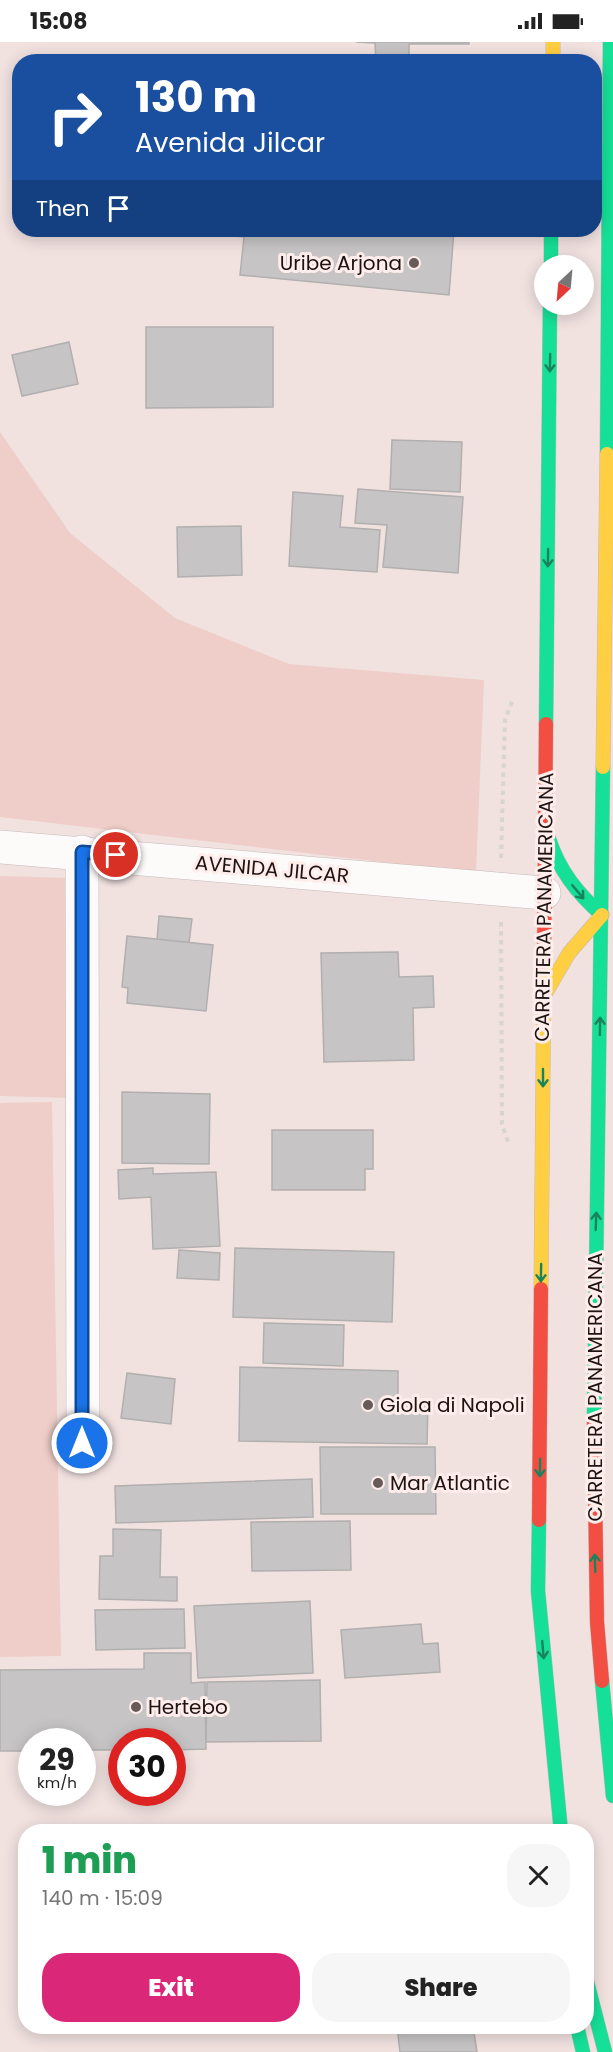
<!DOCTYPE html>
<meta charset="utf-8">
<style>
:root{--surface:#fff;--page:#f6f6f6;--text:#222;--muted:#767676;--accent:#db2777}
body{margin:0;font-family:Poppins,sans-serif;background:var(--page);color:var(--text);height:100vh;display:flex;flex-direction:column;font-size:22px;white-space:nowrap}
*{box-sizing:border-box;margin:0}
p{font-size:20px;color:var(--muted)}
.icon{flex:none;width:33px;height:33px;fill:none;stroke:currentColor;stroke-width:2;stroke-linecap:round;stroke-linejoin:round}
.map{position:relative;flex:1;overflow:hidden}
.sheet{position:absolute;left:18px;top:1782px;width:576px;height:210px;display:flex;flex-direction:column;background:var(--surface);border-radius:24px;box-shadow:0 3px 15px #0003}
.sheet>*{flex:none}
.hud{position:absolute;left:12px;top:12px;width:590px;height:183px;border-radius:24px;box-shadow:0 3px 15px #0003;background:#1a4fa0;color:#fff;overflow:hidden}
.needle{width:39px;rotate:206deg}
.controls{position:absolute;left:534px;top:213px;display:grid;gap:12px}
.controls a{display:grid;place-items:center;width:60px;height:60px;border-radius:50%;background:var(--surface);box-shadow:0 3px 15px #0003;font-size:30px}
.speed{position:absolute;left:18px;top:1686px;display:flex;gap:12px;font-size:30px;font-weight:700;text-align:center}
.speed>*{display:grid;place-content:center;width:78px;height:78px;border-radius:50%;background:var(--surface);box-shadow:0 3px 15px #0003;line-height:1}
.speed small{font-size:15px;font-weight:400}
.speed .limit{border:9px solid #d22;background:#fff;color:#111}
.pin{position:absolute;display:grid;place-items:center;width:51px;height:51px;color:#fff;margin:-26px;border:3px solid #fff;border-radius:50%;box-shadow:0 2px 6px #0007}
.me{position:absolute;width:66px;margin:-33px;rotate:0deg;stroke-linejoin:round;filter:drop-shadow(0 0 4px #0008)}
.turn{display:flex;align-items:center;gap:21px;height:126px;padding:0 24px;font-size:27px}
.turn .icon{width:78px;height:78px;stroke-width:2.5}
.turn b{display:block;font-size:42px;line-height:51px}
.then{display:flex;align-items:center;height:57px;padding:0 24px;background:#0003;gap:12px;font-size:22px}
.round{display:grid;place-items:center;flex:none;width:63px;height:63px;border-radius:24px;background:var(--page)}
.headline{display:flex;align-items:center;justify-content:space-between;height:102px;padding:0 24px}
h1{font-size:36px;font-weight:800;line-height:45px;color:#1e9e55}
.primary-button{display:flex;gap:12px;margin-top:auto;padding:12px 24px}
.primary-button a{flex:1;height:69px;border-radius:24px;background:var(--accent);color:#fff;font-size:24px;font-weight:800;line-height:69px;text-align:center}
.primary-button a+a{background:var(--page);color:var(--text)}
.status{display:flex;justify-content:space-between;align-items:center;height:42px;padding:0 30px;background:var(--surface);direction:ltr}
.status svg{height:16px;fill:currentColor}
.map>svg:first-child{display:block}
.green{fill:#efcec9}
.building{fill:#c6c4c4;stroke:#b1afaf;stroke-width:1.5}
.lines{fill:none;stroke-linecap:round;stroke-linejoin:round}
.street-casing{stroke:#c6bab9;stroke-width:34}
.fast-casing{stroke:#c6bab9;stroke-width:15}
.slow-casing{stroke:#c6bab9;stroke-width:15}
.jam-casing{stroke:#c6bab9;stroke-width:15}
.path{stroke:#d8d4d2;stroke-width:4;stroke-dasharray:4.5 4.5;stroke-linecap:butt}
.street{stroke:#fdfbfa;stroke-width:33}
.fast{stroke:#16e098;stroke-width:14}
.slow{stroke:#ffcf43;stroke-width:14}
.jam{stroke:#f24e42;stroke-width:14}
.oneway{stroke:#19845c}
.route-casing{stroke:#114b97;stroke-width:15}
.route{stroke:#1a73e8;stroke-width:10}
.poi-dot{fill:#675b5a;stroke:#feedea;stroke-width:2}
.labels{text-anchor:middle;stroke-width:6;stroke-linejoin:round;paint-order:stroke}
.poi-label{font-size:20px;fill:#1c1312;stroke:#feedea;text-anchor:start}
.street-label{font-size:20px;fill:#1c1312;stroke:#feedea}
</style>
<div class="status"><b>15:08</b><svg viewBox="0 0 49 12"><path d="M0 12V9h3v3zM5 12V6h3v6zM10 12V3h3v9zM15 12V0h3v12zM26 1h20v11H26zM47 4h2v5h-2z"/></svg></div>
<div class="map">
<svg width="613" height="2010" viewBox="0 0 613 2010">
<rect width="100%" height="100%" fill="#f1e2e0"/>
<g class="green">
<path d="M0,390L70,491L175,576L289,622L484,638L476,831L0,775Z"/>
<path d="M0,834L70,836L67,1056L0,1054Z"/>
<path d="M52,1060L61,1614L0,1615V1061Z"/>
</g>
<g class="building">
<path d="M356,0H469V2H409V20H376L375,1Z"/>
<path d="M185,188H454L449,253L240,233L244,195Z"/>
<path d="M146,285H273V365L146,366Z"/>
<path d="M69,300L78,342L22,354L12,313Z"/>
<path d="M392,398L462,400L460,450L390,447Z"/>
<path d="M358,447L463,455L458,531L383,525L387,483L355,481Z"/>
<path d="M293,450L343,454L340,485L380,488L377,530L289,524Z"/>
<path d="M241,484L242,533L178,535L177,485Z"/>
<path d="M159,874L192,877L189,901L157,898Z"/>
<path d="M127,894L213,903L206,969L127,961L128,946L122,945Z"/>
<path d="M398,910L399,935L433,934L434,965L413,966L414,1018L324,1020L321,911Z"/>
<path d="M122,1050L210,1052L209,1122L122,1121Z"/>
<path d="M272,1088H373V1127H365V1148H272Z"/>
<path d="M153,1126V1132L216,1130L220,1204L153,1207L151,1155L119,1157L118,1128Z"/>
<path d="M235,1206L394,1210L392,1280L233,1275Z"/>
<path d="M179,1208L220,1211L219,1238L177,1236Z"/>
<path d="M264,1281L344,1283L343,1324L263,1321Z"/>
<path d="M240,1325L398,1329V1361H428L427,1402L239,1399Z"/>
<path d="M127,1331L175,1337L171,1382L121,1376Z"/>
<path d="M320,1405H435L436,1472H321Z"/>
<path d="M312,1437L313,1475L116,1481L115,1444Z"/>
<path d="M350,1479L351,1528L252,1529L251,1480Z"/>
<path d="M113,1487L161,1488L160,1535H177V1559L99,1557L100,1514H113Z"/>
<path d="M310,1559L313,1631L198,1636L194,1564Z"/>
<path d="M184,1567L185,1606L96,1608L95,1568Z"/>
<path d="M421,1582L423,1602L438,1601L440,1630L345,1636L341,1588Z"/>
<path d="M144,1611H191V1641L205,1640L206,1707L172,1708V1700H122V1708H82V1700H32V1709H0V1628L144,1627Z"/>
<path d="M320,1638L321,1699L206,1700L207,1640Z"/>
<path d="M397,1984H473L477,2010H400Z"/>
</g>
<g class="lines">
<g class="street-casing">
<g id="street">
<path d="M0,805L544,851"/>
<path d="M82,810L83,1401"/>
</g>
</g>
<g class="fast-casing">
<g id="fast">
<path d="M551,188V224"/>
<path d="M607,412L610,0"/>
<path d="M546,682L550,262"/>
<path d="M549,797C559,828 577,851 602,873"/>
<path d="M594,1379L603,725"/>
<path d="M539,1478L538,1549L561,1790"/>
<path d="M602,1639L613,1754"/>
<path d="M586,1936L605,2010"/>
<path d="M577,1984L583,2010"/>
</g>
</g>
<g class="slow-casing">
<g id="slow">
<path d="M553,0V20"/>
<path d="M603,725L607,412"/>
<path d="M545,952L569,911L602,873"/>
<path d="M541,1247L544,923"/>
</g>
</g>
<g class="jam-casing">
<g id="jam">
<path d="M544,923L546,682"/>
<path d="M594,1379L597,1580L602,1639"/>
<path d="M539,1478L541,1247"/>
</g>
</g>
<g class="path">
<path d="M501,816L505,678L513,657"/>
<path d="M501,880L502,1082L508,1100"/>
</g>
<use href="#street" class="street"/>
<use href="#fast" class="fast"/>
<use href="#slow" class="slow"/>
<use href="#jam" class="jam"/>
</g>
<defs><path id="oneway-shaft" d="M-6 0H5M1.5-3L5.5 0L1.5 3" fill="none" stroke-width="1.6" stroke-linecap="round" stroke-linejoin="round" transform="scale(1.5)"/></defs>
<g class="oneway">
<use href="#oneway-shaft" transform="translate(550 321) rotate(91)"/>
<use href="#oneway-shaft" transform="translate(548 516) rotate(91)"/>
<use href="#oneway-shaft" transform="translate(578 850) rotate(50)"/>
<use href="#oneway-shaft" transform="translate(600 984) rotate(-89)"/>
<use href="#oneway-shaft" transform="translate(543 1036) rotate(90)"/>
<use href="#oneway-shaft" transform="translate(596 1179) rotate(-88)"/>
<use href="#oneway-shaft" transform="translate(541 1231) rotate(91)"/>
<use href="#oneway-shaft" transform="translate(540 1426) rotate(91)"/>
<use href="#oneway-shaft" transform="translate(595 1521) rotate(-92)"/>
<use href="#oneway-shaft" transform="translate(543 1608) rotate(85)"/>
</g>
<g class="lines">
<g class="route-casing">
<path id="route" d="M82,1401V810L116,813"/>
</g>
<use href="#route" class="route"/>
</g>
<g class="poi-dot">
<circle cx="414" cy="221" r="6"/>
<circle cx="368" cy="1363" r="6"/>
<circle cx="378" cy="1441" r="6"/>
<circle cx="136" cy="1665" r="6"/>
</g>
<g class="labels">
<g class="poi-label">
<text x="402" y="228" text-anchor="end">Uribe Arjona</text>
<text x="380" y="1370">Giola di Napoli</text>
<text x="390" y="1448">Mar Atlantic</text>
<text x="148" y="1672">Hertebo</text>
</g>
<g class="street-label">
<text transform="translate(272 827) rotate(5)" y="7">AVENIDA JILCAR</text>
<text transform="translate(544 865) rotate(-89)" y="7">CARRETERA PANAMERICANA</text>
<text transform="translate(595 1345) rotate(-90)" y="7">CARRETERA PANAMERICANA</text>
</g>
</g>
</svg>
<div class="controls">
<a><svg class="needle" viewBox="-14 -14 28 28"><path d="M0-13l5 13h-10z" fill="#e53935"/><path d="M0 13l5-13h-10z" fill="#767676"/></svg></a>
</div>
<div class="speed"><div>29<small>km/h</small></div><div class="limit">30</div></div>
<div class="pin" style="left:116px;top:813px;background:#d93025"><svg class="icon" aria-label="arrive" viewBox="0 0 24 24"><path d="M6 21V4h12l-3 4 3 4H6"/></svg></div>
<svg class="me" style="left:82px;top:1401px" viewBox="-20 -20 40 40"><circle r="17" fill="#1a73e8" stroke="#fff" stroke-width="3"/><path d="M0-11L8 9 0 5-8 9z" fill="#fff"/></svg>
<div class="hud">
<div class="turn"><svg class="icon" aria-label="right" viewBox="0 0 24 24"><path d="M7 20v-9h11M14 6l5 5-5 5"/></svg><div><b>130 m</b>Avenida Jilcar</div></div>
<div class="then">Then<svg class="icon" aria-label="arrive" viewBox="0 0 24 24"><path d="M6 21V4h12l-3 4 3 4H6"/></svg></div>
</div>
<section class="sheet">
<div class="headline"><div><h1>1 min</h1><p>140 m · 15:09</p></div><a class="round"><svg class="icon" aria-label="close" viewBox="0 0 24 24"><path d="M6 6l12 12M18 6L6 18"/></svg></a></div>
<div class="primary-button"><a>Exit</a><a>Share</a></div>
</section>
</div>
